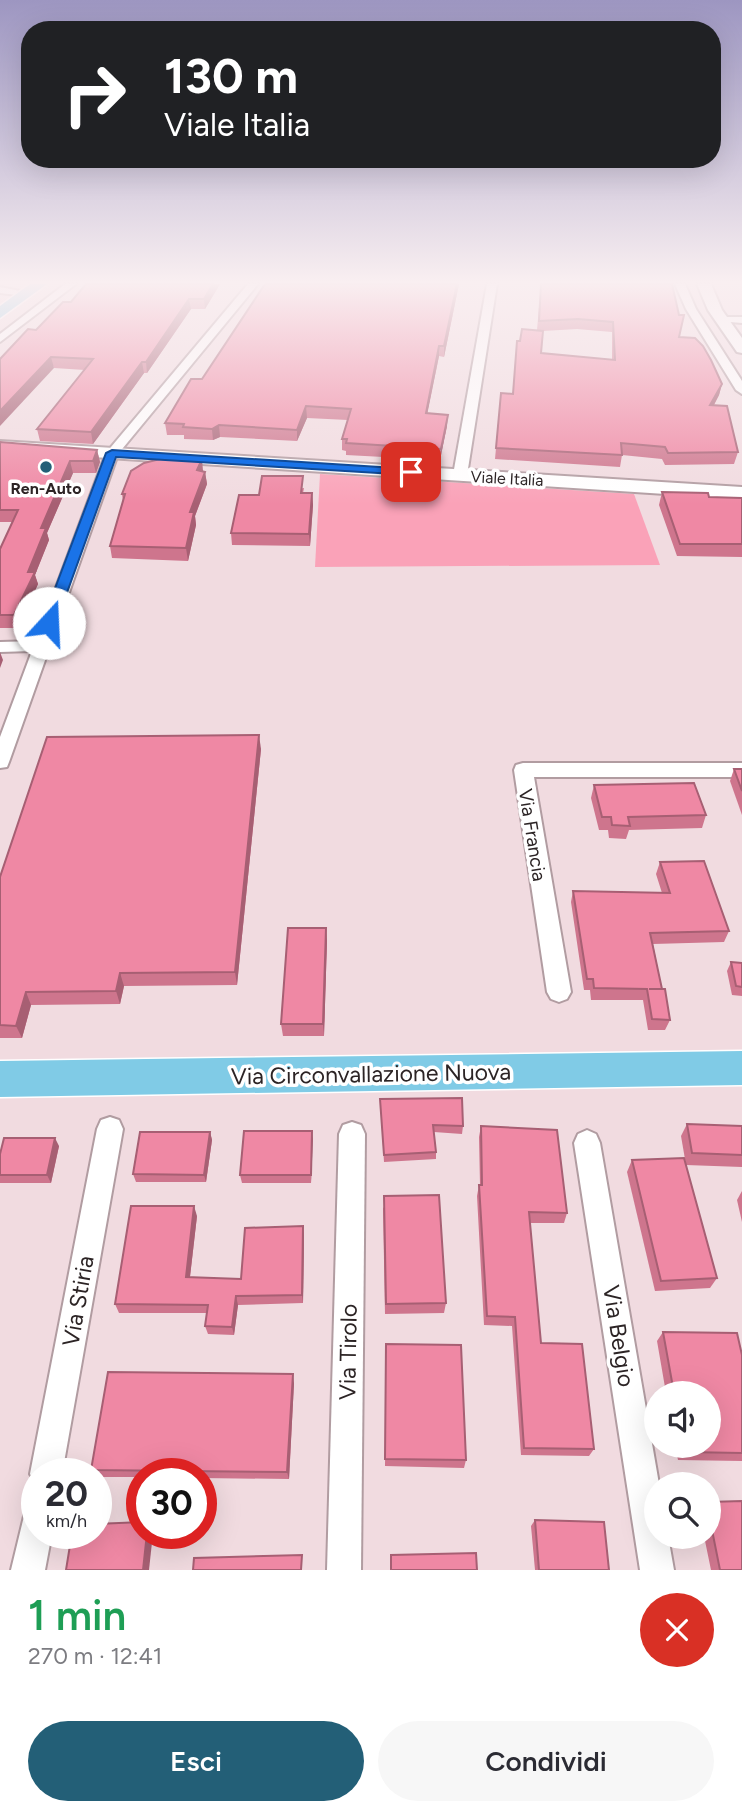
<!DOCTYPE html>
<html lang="it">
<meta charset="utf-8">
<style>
:root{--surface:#fff;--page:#f7f7f7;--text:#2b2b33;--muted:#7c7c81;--accent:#235f77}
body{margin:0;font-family:Figtree,sans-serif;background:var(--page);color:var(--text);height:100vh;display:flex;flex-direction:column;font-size:26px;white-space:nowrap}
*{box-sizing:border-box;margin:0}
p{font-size:23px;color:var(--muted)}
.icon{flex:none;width:38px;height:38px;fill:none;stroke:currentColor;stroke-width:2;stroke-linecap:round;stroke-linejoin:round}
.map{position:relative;height:1570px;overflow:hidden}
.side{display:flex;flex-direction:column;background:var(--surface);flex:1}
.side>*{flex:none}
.hud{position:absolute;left:21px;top:21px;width:700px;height:147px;border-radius:28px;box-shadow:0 7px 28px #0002;background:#202124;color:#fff;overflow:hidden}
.fabs{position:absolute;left:644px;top:1381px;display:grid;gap:14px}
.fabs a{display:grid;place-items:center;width:77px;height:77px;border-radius:50%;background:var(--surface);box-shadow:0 7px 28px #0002;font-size:35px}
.speed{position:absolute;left:21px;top:1458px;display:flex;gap:14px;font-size:35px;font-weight:700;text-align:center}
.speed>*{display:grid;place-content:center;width:91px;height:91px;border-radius:50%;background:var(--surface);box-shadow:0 7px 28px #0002;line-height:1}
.speed small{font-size:18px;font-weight:400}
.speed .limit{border:10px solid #d22;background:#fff;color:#111}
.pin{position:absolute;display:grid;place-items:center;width:60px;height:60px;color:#fff;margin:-30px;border-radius:14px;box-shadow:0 4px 10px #0006}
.me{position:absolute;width:77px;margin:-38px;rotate:20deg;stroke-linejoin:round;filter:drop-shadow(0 0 5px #0008)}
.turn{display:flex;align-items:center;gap:24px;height:147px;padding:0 28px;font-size:32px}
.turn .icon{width:91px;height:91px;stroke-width:2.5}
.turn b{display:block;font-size:49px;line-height:60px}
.round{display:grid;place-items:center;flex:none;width:74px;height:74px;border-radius:37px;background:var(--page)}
.head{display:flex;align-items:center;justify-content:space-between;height:119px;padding:0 28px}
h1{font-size:42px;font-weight:600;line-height:52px;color:#1e9e55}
.action{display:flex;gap:14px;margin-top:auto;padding:14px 28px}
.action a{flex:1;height:80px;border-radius:42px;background:var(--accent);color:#fff;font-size:28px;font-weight:600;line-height:80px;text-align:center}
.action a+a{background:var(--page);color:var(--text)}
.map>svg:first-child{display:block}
.green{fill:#faa2b8}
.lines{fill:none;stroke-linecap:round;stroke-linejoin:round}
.street-casing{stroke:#b19ca1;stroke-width:4}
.secondary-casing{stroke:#b19ca1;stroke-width:4}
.primary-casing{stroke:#fff;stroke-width:3}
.street{fill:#fff;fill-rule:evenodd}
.secondary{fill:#fff;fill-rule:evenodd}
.primary{fill:#80cbe6;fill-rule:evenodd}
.wall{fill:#ce758d;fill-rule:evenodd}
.shaded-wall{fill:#a75f73}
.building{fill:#ef88a4;stroke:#a75f73;stroke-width:2}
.route{fill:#1a73e8;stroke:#114b97;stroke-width:2}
.poi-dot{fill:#235f77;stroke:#fff;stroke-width:2.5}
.labels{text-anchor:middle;stroke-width:7;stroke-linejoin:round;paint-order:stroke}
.far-street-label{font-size:16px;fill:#2c2425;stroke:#fff}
.far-poi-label{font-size:16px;font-weight:bold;fill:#2c2425;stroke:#fff}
.street-label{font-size:19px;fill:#2c2425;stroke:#fff}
.near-street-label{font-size:23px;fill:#2c2425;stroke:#fff}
</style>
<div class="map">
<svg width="742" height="1570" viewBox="0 0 742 1570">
<rect width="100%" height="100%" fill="#f1dbe0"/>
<path class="green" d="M320,474L634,494L660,565L315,567Z"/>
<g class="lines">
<g class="street-casing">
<g id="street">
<path d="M65,284H76L0,342V334Z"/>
<path d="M248,284H258L118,454L9,762L7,767L0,768V737L32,651L0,652V642L36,641L106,453Z"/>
<path d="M487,284H497L467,475L460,479L453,475Z"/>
<path d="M675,284H685L696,309L742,381V394L736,390L686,309Z"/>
<path d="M0,287L31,293L26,296L0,293Z"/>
<path d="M718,317H742V323L718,321Z"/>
<path d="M523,763H742V777H534L571,992L567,999L559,1002L551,999L547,992L514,770L516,765Z"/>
<path d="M110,1117L119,1120L123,1129L62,1474H37V1486L30,1474L97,1129L101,1120Z"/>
<path d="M352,1122L361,1125L365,1134L361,1570H327L339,1134L343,1125Z"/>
<path d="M587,1130L596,1134L600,1143L659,1484H656V1536H668L674,1570H640L574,1143L578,1134Z"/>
<path d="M37,1507V1533H52L45,1570H11L25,1512Z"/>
</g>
</g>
<g class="secondary-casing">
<g id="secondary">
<path d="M697,284H711L722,310L742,338V353L737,352L708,310Z"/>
<path d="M0,441L742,487V499L0,451Z"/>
</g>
</g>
<g class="primary-casing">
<g id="primary">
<path d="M30,284H47L0,318V306Z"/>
<path d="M742,1051V1085L0,1097V1061Z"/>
</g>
</g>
<use href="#street" class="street"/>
<use href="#secondary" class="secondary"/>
<use href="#primary" class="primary"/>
</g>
<g class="wall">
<path d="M220,284L205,309H191L147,373H144L93,444L40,441L37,429L85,370L54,368L36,330L71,302Z"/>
<path d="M459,284L444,357L439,356L427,414L447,426L440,460L346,455V451L342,450V439L348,420L307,418L297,441L220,437L213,440L184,439V435H167L165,423L202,379Z"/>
<path d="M541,284L679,337L722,384L719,395L714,405L738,452L734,464L665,465L662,459L622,455L620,467L495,459L501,393L513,394L520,341L537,330ZM577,329L612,332V360L541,353L543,331Z"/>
<path d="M0,442L97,450L100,462L96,473H73L47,533L49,540L35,575L38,584L18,628H0V549L12,522H0Z"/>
<path d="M203,471L205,472L207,484L195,516L196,525L188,561L112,558L110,546L123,501L122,494Z"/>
<path d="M304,488L303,493H312L313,505L310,546L232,545L231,533L259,495Z"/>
<path d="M662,492L709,497L742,498V557L677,556L659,505Z"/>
<path d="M261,749L237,985L124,986L120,1004L31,1005L22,1038H0V877Z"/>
<path d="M734,769H742V815L730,781Z"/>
<path d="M594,785L706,815L702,828L629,830L626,839L609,838L608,830H599L591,798Z"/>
<path d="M660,862L729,931L724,942L653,944L662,989L670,1020L665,1030H648L643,1000H591L590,990H584L571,902L573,891L662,893L656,874Z"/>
<path d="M326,928L327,941L324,1036H283L281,1024Z"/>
<path d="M731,962L742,963V996L732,995L727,971Z"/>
<path d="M380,1099L463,1126L462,1134L434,1132L436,1152V1159L384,1162Z"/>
<path d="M687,1124L742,1126V1167L686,1165L681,1136Z"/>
<path d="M481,1126L567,1213L564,1223H530L541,1343L594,1449L589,1456L521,1455L512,1326L484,1325L477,1196L479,1185H480L479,1137Z"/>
<path d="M312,1131L311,1183H242L240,1175Z"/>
<path d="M210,1132L212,1140L206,1182H136L133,1174Z"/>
<path d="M59,1146L51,1183H0V1154Z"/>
<path d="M632,1160L717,1278L710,1288L655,1291L627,1172Z"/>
<path d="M742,1191V1222L737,1200Z"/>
<path d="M383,1207L446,1303L444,1313L385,1314Z"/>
<path d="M197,1216L190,1277L241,1279L303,1226L304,1235L303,1303L238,1305L234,1335L208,1334L205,1326L207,1313H119L115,1304Z"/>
<path d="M663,1332L742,1355V1461L678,1460L675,1446H709V1393H666L657,1341Z"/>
<path d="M386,1344L466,1460L464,1468L385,1466Z"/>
<path d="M294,1383L289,1479L201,1478V1474H142V1477H97L96,1474H94L91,1470Z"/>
<path d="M709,1502L742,1570H711L704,1536H709Z"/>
<path d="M535,1520L609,1570H535L531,1526Z"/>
</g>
<g class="shaded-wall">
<path d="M213,284H220L205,309L204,299Z"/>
<path d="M457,284H459L444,357V346Z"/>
<path d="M189,299L191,309L147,373L146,362Z"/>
<path d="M439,346V356L425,425L426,413Z"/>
<path d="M51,357L54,368L0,426V411Z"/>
<path d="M142,362L144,373L93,444L91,432Z"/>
<path d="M722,384L719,395L708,416L710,405Z"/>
<path d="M306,406L307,418L297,441V430Z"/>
<path d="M448,415L447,426L440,460L441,449Z"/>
<path d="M219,425L220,437L213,440L212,429Z"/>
<path d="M97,450L100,462L96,473L93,461Z"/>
<path d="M202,459L203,471L199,483L197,470Z"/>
<path d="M70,461L73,473L47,533L49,540L35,575L38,584L18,628L14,615L41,528Z"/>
<path d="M205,472L207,484L195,516L196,525L188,561L186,548L190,512Z"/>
<path d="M312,493L313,505L310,546L309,534Z"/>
<path d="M0,652L3,660L0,668Z"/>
<path d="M259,735L261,749L237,985L235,972Z"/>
<path d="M326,928L327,941L324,1036L323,1024Z"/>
<path d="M120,973L124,986L120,1004L116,991Z"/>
<path d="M26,992L31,1005L22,1038L16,1026Z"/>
<path d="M312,1131L313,1139L311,1183V1175Z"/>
<path d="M210,1132L212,1140L206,1182L204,1175Z"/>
<path d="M55,1138L59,1146L51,1183L47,1175Z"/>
<path d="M194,1206L197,1216L189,1285L186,1277Z"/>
<path d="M303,1226L304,1235L303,1303L302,1295Z"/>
<path d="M236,1296L238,1305L234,1335L232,1327Z"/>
<path d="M293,1374L294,1383L289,1479L287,1472Z"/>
<path d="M147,1533H153L149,1570H143Z"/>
</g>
<g class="building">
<path d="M86,284H213L204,299H189L146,362H142L91,432L37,429L93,359L51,357L0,411V359L28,329L36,330L63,302H71Z"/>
<path d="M265,284H457L444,346H439L426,413L448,415L441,449L346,443L347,439H342L351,409L306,406L297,430L219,425L212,429L183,427L184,424L165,423L191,379H202Z"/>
<path d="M541,284H672L679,315H684L679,337L695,338L703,346L711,360L722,384L710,405L727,406L738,452L668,453L665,447L621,443L622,455L496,448L501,393L513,394L517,341H520L522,329L543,331L541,353L615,360L613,322L578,319L539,321Z"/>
<path d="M0,442L97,450L93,461H70L41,528H46L28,572H35L14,615H0V549L18,510H0Z"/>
<path d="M160,459H202L197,470L205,472L190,512H194L186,548L110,546L125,494H122L131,471L144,463Z"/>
<path d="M262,476H303L301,493H312L309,534L231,533L239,495H259Z"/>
<path d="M662,492L708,493L709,497L742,498V544H680Z"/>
<path d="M259,735L235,972L120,973L116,991L26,992L16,1026L0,1025V877L47,737Z"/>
<path d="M734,769H742V791Z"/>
<path d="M694,783L706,815L628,817L630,826L612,825L611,817H602L594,785Z"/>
<path d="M704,861L729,931L650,933L662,989H649H665L670,1020L652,1019L647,989L594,988L593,979H587L573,891L670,893L660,862Z"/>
<path d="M288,928H326L323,1024H281Z"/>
<path d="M731,962L742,963V987L736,986Z"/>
<path d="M462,1098L463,1126L433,1125L436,1152L384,1155L380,1099Z"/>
<path d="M687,1124L742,1126V1155L692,1153Z"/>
<path d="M481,1126L557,1130L567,1213L529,1212L541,1343L582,1344L594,1449L524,1448L515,1317L487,1316L479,1185H482Z"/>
<path d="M244,1131H312L311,1175H240Z"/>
<path d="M140,1132H210L204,1175L133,1174Z"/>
<path d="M4,1138H55L47,1175H0V1154Z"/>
<path d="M684,1158L717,1278L661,1281L632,1160Z"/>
<path d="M439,1195L446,1303L386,1304L384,1196Z"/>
<path d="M131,1206H194L186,1277L241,1279L245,1228L303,1226L302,1295L236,1296L232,1327L205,1326L208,1305L115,1304Z"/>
<path d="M663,1332L737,1333L742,1355V1453L685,1452L683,1446H709V1393H674Z"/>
<path d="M386,1344L461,1345L466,1460L385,1459Z"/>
<path d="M108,1372L293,1374L287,1472L91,1470Z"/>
<path d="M742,1501V1570H720L709,1515V1502Z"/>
<path d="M535,1520L604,1522L609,1570H539Z"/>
<path d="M142,1522V1533H147L143,1570H66L72,1533H96V1524Z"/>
<path d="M476,1553L477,1570H391V1555Z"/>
<path d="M302,1555L301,1570H193L194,1558Z"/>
</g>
<linearGradient id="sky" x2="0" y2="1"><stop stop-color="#9d96c1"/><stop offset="0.56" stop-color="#f9eff1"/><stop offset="1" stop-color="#f9eff1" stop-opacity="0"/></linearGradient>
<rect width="742" height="504" fill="url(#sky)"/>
<path class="route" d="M112,450L411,469L416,472L411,475L116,457L56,623L54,626H44L42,623L106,453Z"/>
<circle class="poi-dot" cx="46" cy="467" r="7"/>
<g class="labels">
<g class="far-street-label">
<text transform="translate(507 478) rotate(3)" y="6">Viale Italia</text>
</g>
<g class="far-poi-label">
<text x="46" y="494">Ren-Auto</text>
</g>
<g class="street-label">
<text transform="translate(533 835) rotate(81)" y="7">Via Francia</text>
</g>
<g class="near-street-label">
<text transform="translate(371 1074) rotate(-1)" y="8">Via Circonvallazione Nuova</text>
<text transform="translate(78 1301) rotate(-80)" y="8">Via Stiria</text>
<text transform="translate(619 1336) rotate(81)" y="8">Via Belgio</text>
<text transform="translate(348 1352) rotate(-89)" y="8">Via Tirolo</text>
</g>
</g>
</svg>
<div class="fabs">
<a><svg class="icon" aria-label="sound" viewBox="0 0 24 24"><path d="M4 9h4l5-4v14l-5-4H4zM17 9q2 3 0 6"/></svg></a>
<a><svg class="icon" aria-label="search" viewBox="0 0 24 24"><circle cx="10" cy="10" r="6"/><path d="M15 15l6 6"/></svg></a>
</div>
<div class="speed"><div>20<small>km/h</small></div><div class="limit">30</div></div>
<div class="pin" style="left:411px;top:472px;background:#d93025"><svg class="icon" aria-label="arrive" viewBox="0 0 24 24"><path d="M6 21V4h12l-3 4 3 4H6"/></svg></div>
<svg class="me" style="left:49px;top:623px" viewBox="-20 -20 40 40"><circle r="19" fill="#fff"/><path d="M0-13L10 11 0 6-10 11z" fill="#1a73e8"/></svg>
<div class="hud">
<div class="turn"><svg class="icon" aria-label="right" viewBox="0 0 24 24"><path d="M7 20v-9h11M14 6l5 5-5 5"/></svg><div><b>130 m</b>Viale Italia</div></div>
</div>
</div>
<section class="side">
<div class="head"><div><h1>1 min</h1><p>270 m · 12:41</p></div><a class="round" style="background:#d93025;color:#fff"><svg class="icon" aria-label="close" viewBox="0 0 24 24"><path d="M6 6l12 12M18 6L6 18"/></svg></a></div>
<div class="action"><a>Esci</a><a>Condividi</a></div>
</section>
